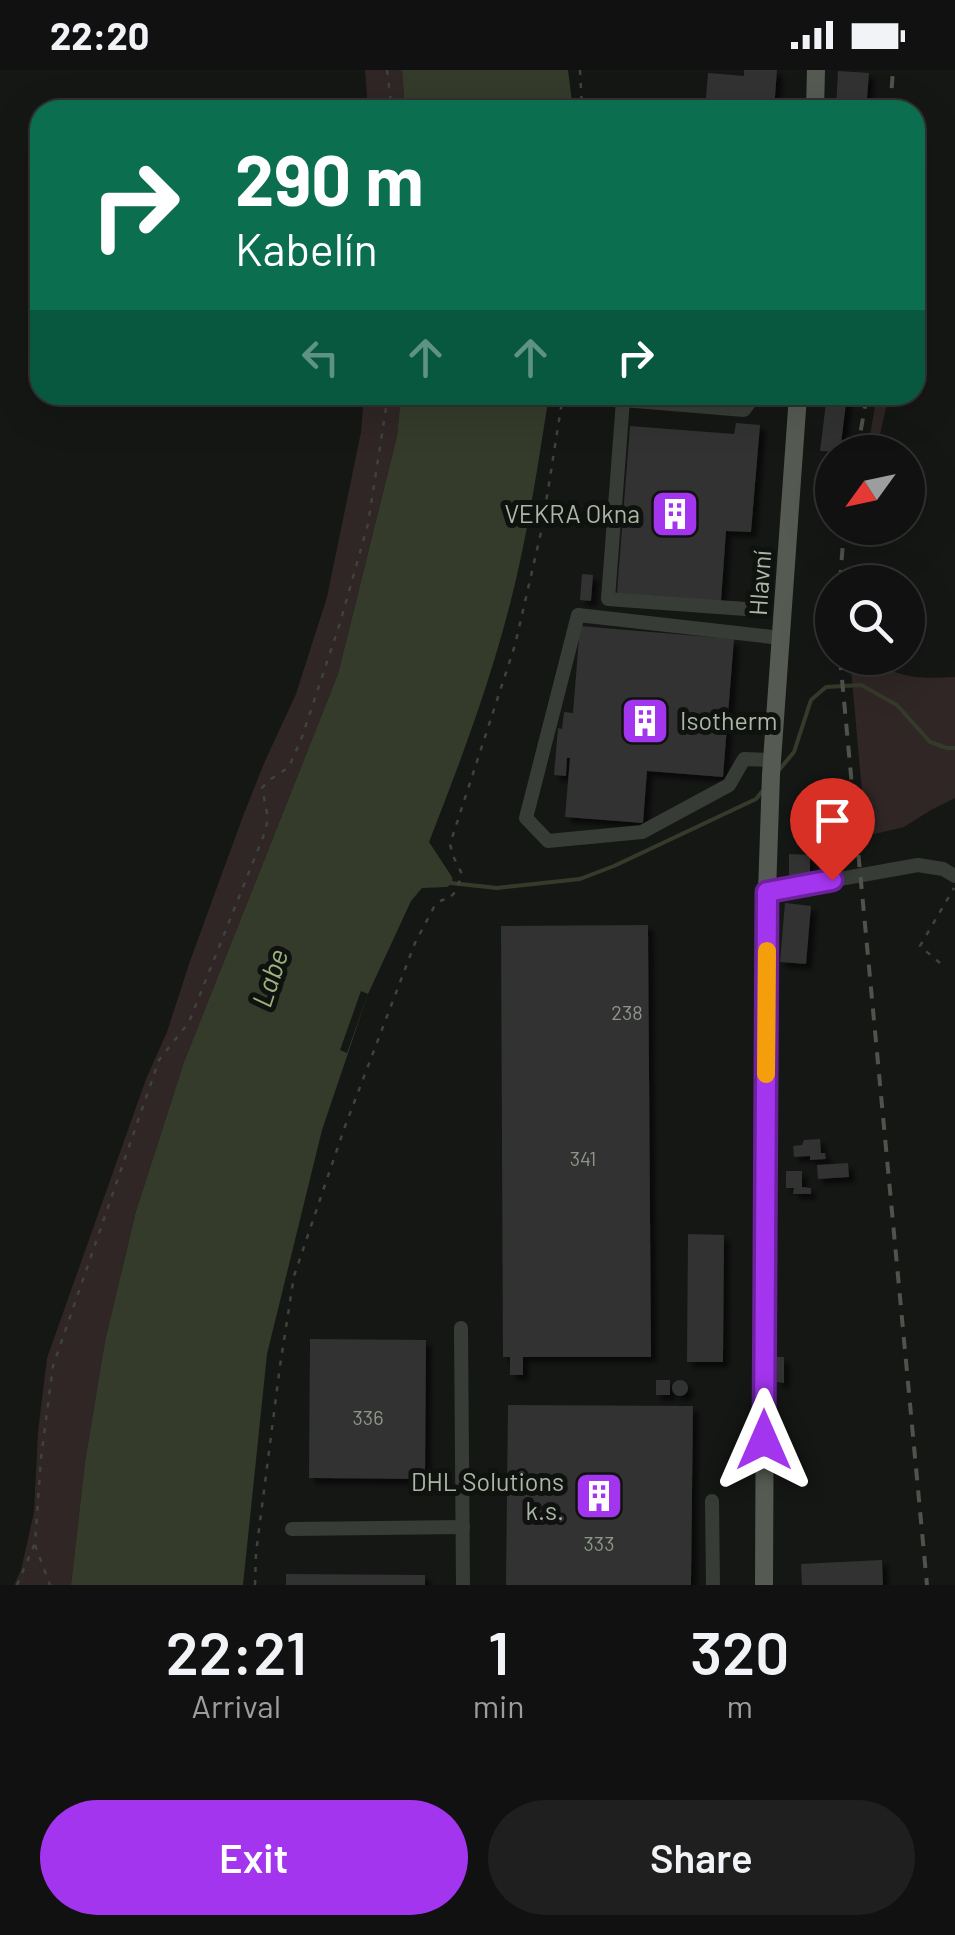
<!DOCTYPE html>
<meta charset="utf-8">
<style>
:root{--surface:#101110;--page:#1e1f1e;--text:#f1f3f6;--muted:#9c9d9f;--line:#303130;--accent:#a435ef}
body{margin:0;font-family:Barlow,sans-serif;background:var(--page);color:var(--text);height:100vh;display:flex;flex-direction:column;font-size:38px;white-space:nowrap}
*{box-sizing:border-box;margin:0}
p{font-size:32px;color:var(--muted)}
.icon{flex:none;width:55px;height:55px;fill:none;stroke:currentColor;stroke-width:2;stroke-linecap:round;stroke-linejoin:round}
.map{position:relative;height:1515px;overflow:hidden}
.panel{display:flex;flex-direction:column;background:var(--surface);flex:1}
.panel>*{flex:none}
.guide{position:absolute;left:30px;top:30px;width:895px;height:305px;border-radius:30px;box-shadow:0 10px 40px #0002,0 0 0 2px var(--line);background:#0b6e4f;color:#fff;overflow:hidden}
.needle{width:65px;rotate:237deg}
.tools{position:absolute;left:815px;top:365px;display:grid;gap:20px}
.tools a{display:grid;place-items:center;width:110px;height:110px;border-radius:50%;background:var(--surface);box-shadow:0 10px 40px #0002,0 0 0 2px var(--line);font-size:50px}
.pin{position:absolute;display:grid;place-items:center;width:85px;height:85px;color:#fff;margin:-102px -42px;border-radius:50% 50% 50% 0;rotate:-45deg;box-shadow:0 0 10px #0007}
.pin .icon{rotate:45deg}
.me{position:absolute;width:110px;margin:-55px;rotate:0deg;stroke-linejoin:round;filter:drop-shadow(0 0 8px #0008)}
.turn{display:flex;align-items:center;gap:35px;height:210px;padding:0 40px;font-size:45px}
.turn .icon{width:130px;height:130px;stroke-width:2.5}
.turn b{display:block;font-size:70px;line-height:85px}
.lanes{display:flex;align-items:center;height:95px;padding:0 40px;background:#0003;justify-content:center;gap:50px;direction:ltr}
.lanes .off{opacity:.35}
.eta{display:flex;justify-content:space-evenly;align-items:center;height:170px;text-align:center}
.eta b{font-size:60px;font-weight:600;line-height:70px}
.cta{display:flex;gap:20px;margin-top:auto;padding:20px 40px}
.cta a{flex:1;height:115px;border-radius:60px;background:var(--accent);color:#fff;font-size:40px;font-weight:600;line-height:115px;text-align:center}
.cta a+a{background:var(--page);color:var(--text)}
.status{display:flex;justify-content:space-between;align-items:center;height:70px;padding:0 50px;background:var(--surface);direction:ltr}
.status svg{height:28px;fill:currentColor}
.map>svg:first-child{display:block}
.green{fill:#2f2625}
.water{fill:#353b2b}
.pier{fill:#151715}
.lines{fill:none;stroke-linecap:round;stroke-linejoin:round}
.stream{stroke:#353b2b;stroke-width:4}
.building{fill:#303330;filter:url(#shadow)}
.path{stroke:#3e433c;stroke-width:2.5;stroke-dasharray:5 8;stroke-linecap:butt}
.minor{stroke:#373c36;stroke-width:14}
.major{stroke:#555b52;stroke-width:18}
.rail{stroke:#4e534b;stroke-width:4;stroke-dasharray:12 10;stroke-linecap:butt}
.route-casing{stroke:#6b229b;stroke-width:25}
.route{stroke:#a435ef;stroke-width:18}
.slow{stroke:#f59e0b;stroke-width:18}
.labels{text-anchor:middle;stroke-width:10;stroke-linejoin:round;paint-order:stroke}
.number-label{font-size:20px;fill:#8e9689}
.poi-label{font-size:25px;fill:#adb7a7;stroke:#101210;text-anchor:end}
.street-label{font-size:25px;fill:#adb7a7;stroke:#101210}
.water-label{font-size:28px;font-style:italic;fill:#9db17e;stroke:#101210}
</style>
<div class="status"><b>22:20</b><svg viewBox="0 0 49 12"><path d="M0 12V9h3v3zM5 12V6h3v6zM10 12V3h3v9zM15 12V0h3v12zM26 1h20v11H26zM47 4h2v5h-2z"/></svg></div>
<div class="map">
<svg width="955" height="1515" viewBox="0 0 955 1515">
<defs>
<filter id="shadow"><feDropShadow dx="5.5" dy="5.5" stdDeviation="2.5" flood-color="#0009"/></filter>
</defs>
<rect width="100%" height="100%" fill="#151715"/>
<g class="green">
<path d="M365,0H402L405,40H368Z"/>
<path d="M364,325H401L397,366L338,604L184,992L136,1141L105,1271L85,1392L71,1515H14L21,1500L34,1442L38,1362L47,1288L146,1009L167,962L189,894L243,746L265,691L296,624L327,527L361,362Z"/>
<path d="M877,325H889L876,382H867Z"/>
<path d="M850,588H875C897,611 926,608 955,607V728L931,740L904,757L866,766Z"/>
</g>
<g class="water">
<path d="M402,0H568L573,40H405Z"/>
<path d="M401,325H549C538,394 528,463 511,530C490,613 460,693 429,772L452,807L453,813L447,817L422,818L411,831L368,924L322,1060L267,1284L243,1515H71L85,1392L105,1271L136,1141L184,992L338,604L397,366Z"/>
</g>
<path class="pier" d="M361,921L368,924L347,983L340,980Z"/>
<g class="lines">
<g class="stream">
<path d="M779,700L794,682L811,630L826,617L861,615L897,635L930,672L947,678H955"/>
<path d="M451,813L497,818L580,809L614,796L756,729L764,719"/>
</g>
</g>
<g class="building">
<path d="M744,0H777L774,40H705L708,3L744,6Z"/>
<path d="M838,1L869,3L866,40H836Z"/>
<path d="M827,325H847L840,382L820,381Z"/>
<path d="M736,353L760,355L751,462L726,461L721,531L617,523L630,356L734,364Z"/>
<path d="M582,504L593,505L591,531L580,530Z"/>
<path d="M580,556L734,569L723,707L647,701L643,753L565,747L570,688H567L566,706L554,705L558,658L562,659L564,642L573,643Z"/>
<path d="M789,784L810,785V807H789Z"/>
<path d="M836,794L837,802L821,805L819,797Z"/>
<path d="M785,833L811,836L806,894L780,892Z"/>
<path d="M648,855L651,1287H523V1305H510V1287H503L501,856Z"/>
<path d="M820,1069L821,1083H825L826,1089L810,1090V1086L794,1087L793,1076L802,1075L804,1070Z"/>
<path d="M848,1093L849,1107L818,1109L817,1095Z"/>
<path d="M786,1101H802V1117L811,1118V1124H793L794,1118H786Z"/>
<path d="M688,1164L724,1165L723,1292H687Z"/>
<path d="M310,1269L426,1270L425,1409L309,1408Z"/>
<path d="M777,1287H784V1313L777,1312Z"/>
<rect x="656" y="1310" width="14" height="15"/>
<circle cx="680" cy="1318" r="8"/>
<path d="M508,1335L693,1336L691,1515H506Z"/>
<path d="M882,1490L883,1515H802L801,1494Z"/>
<path d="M286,1504L425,1505V1515H286Z"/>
</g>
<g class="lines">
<g class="path">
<path d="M387,0L392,40"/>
<path d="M580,0L582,40"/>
<path d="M940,893L920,876L954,818"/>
<path d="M35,1475L50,1515"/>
<path d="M17,1515L35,1473L41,1388L53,1296L159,990L189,952L265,762L268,748L262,718L268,711L289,697L302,667L340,553L368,454L388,325"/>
<path d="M255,1515L256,1483L280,1296L294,1206L344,1059L415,873L434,837L442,830L449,829L456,821L462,804L453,786L450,774L515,575L542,458L563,325"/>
</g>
<g class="minor">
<path d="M759,540L608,529L623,330L744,340L754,326L759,325"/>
<path d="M772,690L744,689L729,715L642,762L548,771L526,748L578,545L781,568"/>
<path d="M767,822L918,795L943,799L955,806"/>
<path d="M461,1258L463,1515"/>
<path d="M712,1431L713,1515"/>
<path d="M292,1459L463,1457"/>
</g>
<g class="major">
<path d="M815,40L816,0"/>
<path d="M764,1515L767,822L771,705L798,325"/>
</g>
<g class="rail">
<path d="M890,40L893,0"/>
<path d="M857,382L867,325"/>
<path d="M840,512L844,458"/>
<path d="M840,588L927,1515"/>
</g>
</g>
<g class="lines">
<g class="route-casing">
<path id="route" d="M764,1370L767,822L832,810"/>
</g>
<use href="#route" class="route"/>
<path class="slow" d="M766,1004L767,881"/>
</g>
<defs>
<g id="building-square" transform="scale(2.5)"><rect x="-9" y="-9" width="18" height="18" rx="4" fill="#a435ef" stroke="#101210"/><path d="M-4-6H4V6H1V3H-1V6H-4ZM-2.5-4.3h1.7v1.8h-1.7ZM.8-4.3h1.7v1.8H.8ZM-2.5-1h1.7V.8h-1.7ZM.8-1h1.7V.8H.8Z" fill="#fff"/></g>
</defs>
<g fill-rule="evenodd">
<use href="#building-square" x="675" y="444"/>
<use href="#building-square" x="645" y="651"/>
<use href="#building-square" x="599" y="1426"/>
</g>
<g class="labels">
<g class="number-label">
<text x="627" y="950">238</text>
<text x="583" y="1096">341</text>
<text x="368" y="1355">336</text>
<text x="599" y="1481">333</text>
</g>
<g class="poi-label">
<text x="640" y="453">VEKRA Okna</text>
<text x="680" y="660" text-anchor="start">Isotherm</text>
<text x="564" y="1421">DHL Solutions<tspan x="564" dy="29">k.s.</tspan></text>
</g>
<g class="street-label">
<text transform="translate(760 513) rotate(-86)" y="9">Hlavní</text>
</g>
<g class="water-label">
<text transform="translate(270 908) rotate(-72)" y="10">Labe</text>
</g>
</g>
</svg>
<div class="tools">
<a><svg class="needle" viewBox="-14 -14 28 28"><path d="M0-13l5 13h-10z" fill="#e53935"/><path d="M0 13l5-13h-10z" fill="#9c9d9f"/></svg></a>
<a><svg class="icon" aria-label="search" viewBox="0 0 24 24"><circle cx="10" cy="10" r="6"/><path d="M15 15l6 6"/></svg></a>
</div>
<div class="pin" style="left:832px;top:810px;background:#d93025"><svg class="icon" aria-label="arrive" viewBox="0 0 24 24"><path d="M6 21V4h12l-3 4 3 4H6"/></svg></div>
<svg class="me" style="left:764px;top:1370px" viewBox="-20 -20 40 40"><path d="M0-17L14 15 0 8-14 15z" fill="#a435ef" stroke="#fff" stroke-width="4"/></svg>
<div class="guide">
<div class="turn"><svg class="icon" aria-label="right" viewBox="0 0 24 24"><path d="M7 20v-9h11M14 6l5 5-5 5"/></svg><div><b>290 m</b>Kabelín</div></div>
<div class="lanes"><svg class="icon off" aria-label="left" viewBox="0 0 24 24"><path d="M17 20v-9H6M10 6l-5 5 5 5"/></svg><svg class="icon off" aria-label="ahead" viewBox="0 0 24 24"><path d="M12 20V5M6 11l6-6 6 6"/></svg><svg class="icon off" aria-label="ahead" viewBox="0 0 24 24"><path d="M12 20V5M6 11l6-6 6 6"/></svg><svg class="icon" aria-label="right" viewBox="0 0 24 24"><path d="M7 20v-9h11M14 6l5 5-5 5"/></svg></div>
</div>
</div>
<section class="panel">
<div class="eta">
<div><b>22:21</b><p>Arrival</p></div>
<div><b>1</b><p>min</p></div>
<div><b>320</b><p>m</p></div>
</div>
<div class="cta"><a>Exit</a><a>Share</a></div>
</section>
